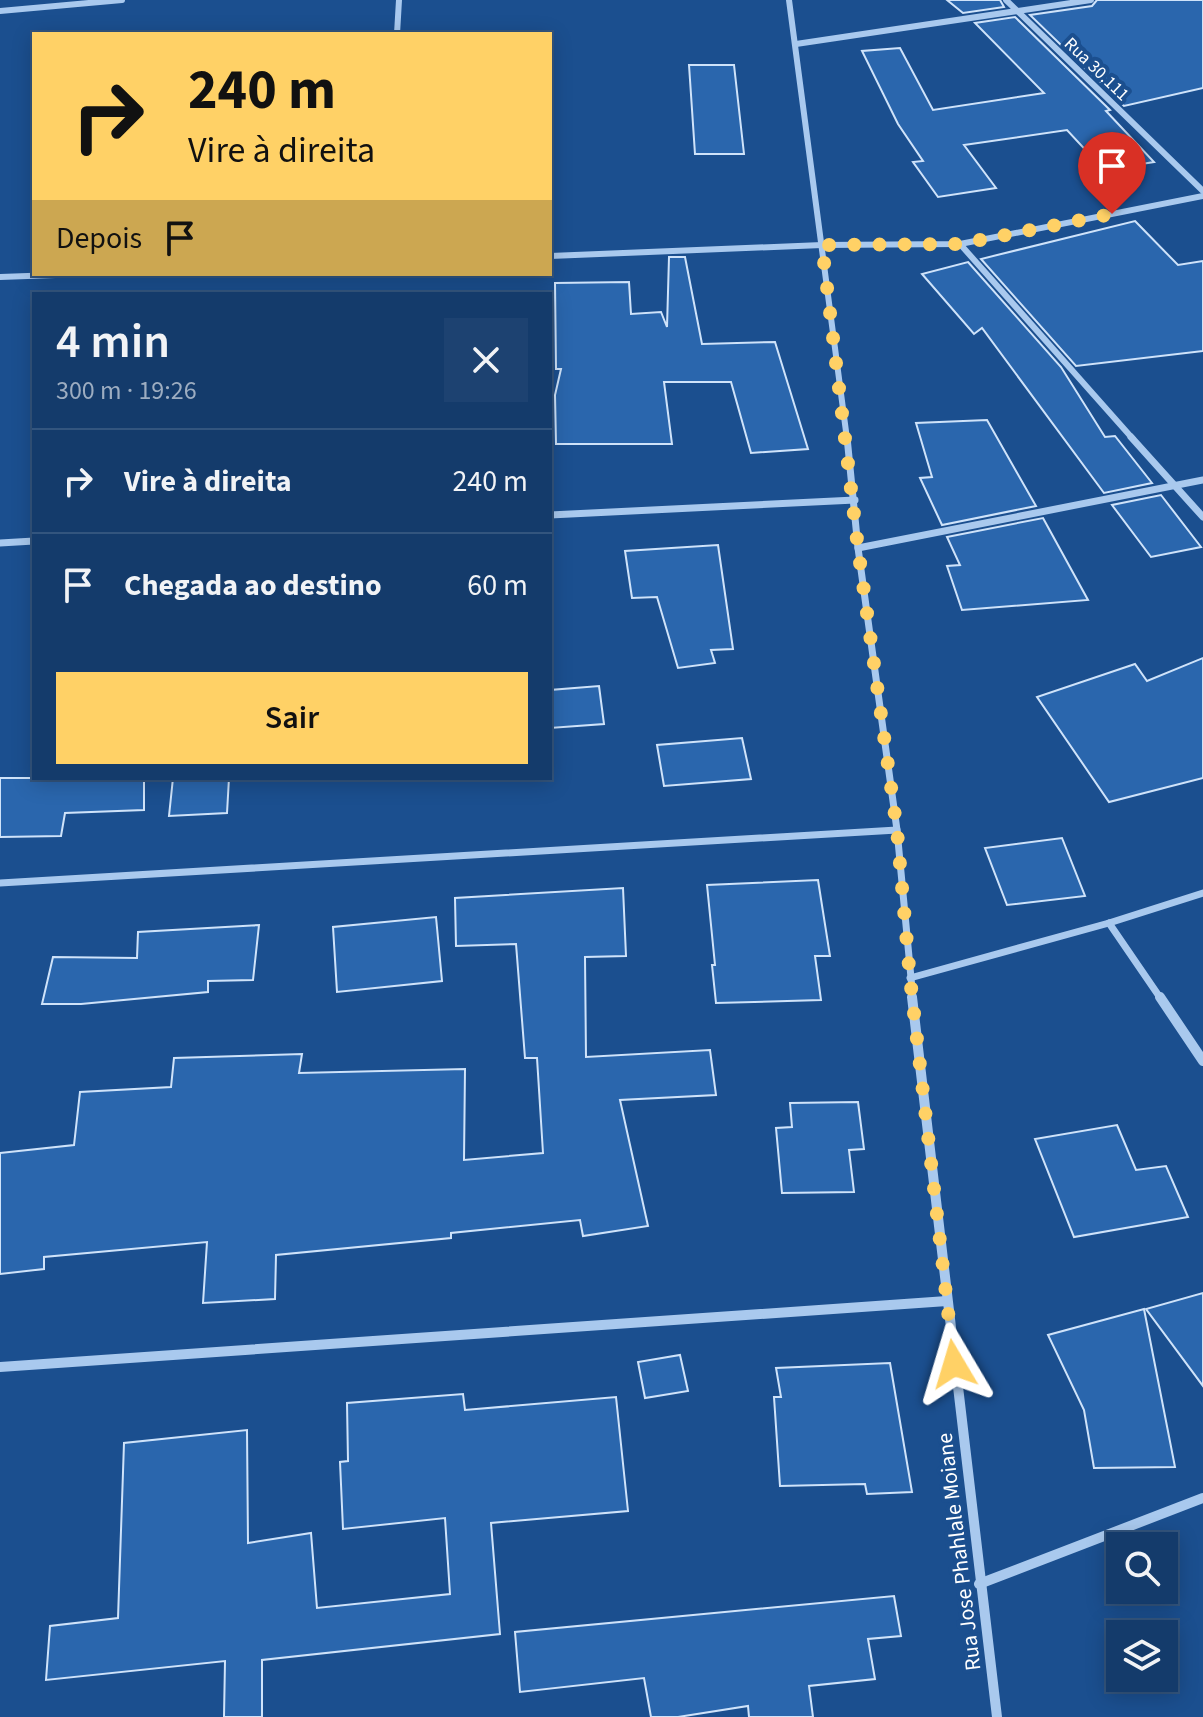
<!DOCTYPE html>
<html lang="pt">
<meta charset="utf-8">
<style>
:root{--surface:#143b6b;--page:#1d4271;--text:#f1f3f6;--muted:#9dadc1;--line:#33557e;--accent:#ffd166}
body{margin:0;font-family:"Source Sans 3",sans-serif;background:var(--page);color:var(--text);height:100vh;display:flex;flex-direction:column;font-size:30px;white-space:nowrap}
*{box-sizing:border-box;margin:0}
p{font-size:26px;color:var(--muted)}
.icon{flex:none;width:44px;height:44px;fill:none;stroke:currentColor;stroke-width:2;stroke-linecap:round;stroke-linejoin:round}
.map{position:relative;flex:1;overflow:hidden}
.panel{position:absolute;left:32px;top:292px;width:520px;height:488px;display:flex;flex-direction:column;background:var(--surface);border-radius:0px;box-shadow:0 4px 20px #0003,0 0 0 2px var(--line)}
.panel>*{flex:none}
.banner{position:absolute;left:32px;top:32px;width:520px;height:244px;border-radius:0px;box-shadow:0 4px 20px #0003,0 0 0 2px var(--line);background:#ffd166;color:#111;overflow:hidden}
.controls{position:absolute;left:1106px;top:1532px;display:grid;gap:16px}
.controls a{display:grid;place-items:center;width:72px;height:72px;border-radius:0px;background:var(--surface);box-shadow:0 4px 20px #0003,0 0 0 2px var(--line);font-size:40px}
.pin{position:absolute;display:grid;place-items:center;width:68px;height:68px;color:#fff;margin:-82px -34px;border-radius:50% 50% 50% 0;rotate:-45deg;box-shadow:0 0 8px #0007}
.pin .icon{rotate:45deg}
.me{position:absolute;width:88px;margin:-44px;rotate:353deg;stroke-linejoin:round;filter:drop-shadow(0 0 6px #0008)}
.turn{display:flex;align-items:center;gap:28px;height:168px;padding:0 24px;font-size:36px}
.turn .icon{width:104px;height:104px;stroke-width:2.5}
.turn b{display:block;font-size:56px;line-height:68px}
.then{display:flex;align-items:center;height:76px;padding:0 24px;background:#0003;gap:16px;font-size:30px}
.round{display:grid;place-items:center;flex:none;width:84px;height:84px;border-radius:0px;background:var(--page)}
.headline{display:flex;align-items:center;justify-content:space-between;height:136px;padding:0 24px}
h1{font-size:48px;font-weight:600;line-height:60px}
.cta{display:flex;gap:16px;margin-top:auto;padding:16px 24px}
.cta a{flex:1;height:92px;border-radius:0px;background:var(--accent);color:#111;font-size:32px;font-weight:600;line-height:92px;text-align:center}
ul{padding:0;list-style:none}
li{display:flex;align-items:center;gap:24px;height:104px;padding:0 24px;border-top:2px solid var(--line)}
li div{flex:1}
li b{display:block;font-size:30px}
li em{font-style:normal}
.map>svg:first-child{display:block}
.building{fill:#2a66ad;stroke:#cfe3fa;stroke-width:2}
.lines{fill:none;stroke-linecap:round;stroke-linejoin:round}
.minor-far2{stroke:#a9c9ee;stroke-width:6}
.minor-far1{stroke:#a9c9ee;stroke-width:7}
.minor{stroke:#a9c9ee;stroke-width:10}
.route{stroke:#ffd166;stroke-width:14;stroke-dasharray:0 25.2}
.labels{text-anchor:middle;stroke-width:8;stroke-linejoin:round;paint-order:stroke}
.far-street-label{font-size:18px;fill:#fff;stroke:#1b4f8f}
.street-label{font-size:22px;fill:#fff;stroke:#1b4f8f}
</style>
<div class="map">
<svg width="1203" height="1717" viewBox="0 0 1203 1717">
<rect width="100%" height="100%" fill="#1b4f8f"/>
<g class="building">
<path d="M947,0H1000L1004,7L963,13Z"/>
<path d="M1097,0H1203V88L1124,106L1030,15L1092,6Z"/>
<path d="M1015,17L1110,110L1106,111L1154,162L1104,170L1067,130L964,145L996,188L938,197L913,162L923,161L898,124L862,51L900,48L933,110L1044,93L975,23Z"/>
<path d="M689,65H734L744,154H695Z"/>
<path d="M1135,221L1178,265L1203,261V351L1076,366L981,259Z"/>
<path d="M669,257H685L702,344L775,342L808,449L751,453L731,382H664L672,444H556L555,395L561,369H556L555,283L629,282L631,314L661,312L667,327Z"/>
<path d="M968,262L1061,367L1105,437L1115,436L1152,483L1104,493L982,328L974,334L922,274Z"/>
<path d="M987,420L1036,506L942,525L920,478L932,477L916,423Z"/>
<path d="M1161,495L1201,547L1151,557L1112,505Z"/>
<path d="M1043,518L1088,600L962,610L947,566L960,565L947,537Z"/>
<path d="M718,545L733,649L711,650L715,663L678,668L657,597L632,598L625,551Z"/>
<path d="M1203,658V778L1109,802L1037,697L1135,664L1147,681Z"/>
<path d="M599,686L604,724L550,728V690Z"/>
<path d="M742,738L751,779L664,786L657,745Z"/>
<path d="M0,778H144V810L65,813L61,836L0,837Z"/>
<path d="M173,778H229L227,813L169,816Z"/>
<path d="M1062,838L1085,896L1007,905L985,848Z"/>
<path d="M818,880L830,956H815L821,1000L716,1003L712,965H715L707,885Z"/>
<path d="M623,888L626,956L585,957L586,1057L710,1050L716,1095L620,1100L648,1226L583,1236L580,1220L451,1233V1238L276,1255L275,1299L203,1303L207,1242L44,1257V1269L0,1274V1153L74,1145L80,1092L171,1087L174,1058L302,1054L299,1073L465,1069L464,1160L543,1153L537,1058H525L516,944L456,946L455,898Z"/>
<path d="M436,917L442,981L337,992L333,927Z"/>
<path d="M259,925L253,980L208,981V992L81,1004H42L53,957L137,958L138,932Z"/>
<path d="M858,1102L864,1149L849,1150L854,1192L782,1193L776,1128L792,1127L790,1103Z"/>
<path d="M1117,1125L1136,1170L1166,1166L1188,1217L1074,1237L1035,1139Z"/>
<path d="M1203,1293V1386L1146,1309Z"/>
<path d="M1144,1309L1175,1467L1094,1468L1084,1410L1048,1335Z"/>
<path d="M680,1355L688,1391L645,1398L638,1362Z"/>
<path d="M890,1363L912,1492L867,1494L865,1484L780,1486L774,1397H781L776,1368Z"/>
<path d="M463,1394L465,1410L616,1397L628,1511L491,1523L500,1634L262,1660V1717H224L225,1661L46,1680L50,1626L118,1618L124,1443L247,1430L248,1543L311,1533L317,1608L450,1594L445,1518L343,1529L340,1462L348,1461L347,1403Z"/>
<path d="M894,1596L901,1636L868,1639L875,1679L809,1686L813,1717H749L748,1706L678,1717H651L644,1678L520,1692L515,1632Z"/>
</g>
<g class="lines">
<g class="minor-far2">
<path d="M789,0L847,439"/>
<path d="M1006,0L1203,191"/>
<path d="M0,11L122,0"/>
<path d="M397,34L399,0"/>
<path d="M796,44L1091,0"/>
<path d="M960,244L1133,439"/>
<path d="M550,256L822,245L960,244L1203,196"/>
<path d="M0,277L83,274"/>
</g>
<g class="minor-far1">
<path d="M847,437L858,548L897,830L913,999"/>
<path d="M1131,437L1203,517"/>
<path d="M550,515L855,500"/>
<path d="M0,543L34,541"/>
<path d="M858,548L1203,480"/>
<path d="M0,883L897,830"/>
<path d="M1109,923L1161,999"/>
<path d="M910,978L1109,923L1203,893"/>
</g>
<g class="minor">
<path d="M912,997L997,1717"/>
<path d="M1160,997L1203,1061"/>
<path d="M0,1367L947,1301"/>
<path d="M979,1584L1203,1498"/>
</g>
</g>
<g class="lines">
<path class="route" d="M954,1364L910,978L897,830L858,548L822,245L960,244L1112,214"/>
</g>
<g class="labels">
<g class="far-street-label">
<text transform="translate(1097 69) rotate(44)" y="6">Rua 30.111</text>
</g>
<g class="street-label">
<text transform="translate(958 1552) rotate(-97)" y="8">Rua Jose Phahlale Moiane</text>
</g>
</g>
</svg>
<div class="controls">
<a><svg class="icon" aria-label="search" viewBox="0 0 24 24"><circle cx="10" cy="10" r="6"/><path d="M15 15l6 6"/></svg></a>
<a><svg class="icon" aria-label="layers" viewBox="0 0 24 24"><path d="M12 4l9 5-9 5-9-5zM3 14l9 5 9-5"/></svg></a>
</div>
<div class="pin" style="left:1112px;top:214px;background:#d93025"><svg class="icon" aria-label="arrive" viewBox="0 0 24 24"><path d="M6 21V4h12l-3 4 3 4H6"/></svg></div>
<svg class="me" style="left:954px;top:1364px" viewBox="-20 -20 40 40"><path d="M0-17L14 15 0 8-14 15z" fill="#ffd166" stroke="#fff" stroke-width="4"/></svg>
<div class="banner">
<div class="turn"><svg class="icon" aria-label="right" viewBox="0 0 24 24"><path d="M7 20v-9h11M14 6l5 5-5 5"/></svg><div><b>240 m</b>Vire à direita</div></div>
<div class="then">Depois<svg class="icon" aria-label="arrive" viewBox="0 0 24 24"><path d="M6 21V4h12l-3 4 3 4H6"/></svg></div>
</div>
<section class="panel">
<div class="headline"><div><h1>4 min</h1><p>300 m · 19:26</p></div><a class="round"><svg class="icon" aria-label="close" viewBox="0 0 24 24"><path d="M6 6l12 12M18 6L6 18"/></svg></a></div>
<ul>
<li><svg class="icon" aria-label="right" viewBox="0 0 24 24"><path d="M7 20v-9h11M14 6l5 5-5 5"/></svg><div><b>Vire à direita</b></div><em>240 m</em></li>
<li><svg class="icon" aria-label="arrive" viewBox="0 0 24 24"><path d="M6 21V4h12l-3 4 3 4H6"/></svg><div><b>Chegada ao destino</b></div><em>60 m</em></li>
</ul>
<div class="cta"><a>Sair</a></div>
</section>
</div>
